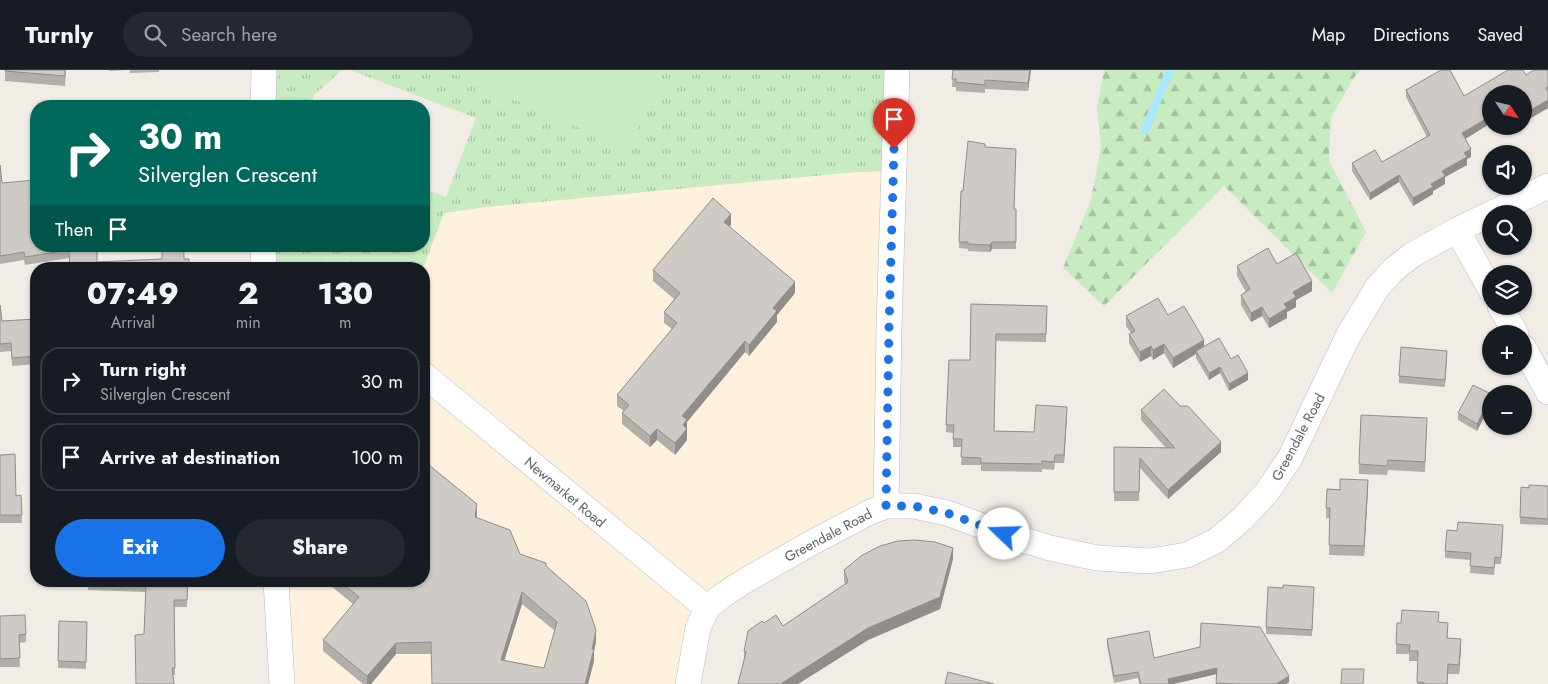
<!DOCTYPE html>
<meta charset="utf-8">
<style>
:root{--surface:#171b24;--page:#242831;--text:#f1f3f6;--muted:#9ea1a6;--line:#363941;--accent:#1a73e8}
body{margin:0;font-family:Jost,sans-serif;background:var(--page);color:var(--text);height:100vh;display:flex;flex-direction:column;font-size:19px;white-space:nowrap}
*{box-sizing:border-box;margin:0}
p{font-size:16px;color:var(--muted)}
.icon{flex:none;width:28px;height:28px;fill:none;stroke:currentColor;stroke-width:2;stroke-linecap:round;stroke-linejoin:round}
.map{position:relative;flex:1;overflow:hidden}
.side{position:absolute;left:30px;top:192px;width:400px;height:325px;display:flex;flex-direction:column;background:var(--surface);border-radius:20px;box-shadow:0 1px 4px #0004}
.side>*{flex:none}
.guide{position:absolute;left:30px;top:30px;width:400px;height:152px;border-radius:20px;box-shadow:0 1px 4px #0004;background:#00695c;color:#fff;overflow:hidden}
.needle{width:32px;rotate:125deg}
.controls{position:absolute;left:1482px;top:15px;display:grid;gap:10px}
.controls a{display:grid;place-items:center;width:50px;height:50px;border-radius:50%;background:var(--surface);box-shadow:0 1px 4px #0004;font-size:25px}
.pin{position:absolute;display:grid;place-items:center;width:42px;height:42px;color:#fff;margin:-51px -21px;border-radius:50% 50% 50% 0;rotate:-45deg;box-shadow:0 0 5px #0007}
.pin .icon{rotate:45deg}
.me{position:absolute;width:55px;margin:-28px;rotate:291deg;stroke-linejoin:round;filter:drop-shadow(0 0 4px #0008)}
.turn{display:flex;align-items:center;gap:18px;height:105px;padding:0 25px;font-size:22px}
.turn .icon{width:65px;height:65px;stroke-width:2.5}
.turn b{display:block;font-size:35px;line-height:42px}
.then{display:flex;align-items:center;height:48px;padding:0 25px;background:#0003;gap:10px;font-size:19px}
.eta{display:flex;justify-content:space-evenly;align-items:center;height:85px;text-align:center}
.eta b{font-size:30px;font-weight:800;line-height:35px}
.primary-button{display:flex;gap:10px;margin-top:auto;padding:10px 25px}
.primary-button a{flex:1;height:58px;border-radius:30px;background:var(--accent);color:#fff;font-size:20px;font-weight:800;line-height:58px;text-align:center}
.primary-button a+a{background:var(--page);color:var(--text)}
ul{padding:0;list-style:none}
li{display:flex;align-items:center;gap:15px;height:68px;margin:0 10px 8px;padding:0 15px;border:2px solid var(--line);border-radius:20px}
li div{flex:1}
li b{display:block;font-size:19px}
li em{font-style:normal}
header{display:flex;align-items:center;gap:30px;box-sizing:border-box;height:70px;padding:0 25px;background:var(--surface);border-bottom:1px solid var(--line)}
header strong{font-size:24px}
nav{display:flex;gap:28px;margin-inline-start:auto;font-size:18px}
.search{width:350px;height:45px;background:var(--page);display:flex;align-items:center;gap:12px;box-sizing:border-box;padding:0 18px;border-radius:28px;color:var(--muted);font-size:19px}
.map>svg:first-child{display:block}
.commercial{fill:#fff1de}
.grass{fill:url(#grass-tufts)}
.forest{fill:url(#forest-firs)}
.garden{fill:#c8ebc1}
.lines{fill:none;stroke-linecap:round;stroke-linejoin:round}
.stream{stroke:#a9e8ff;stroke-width:8}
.street-casing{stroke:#b7babe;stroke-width:26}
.street{stroke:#fff;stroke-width:25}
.wall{fill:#b2aea9;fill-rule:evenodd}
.shaded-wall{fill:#918d8a}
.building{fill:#cfcac5;stroke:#918d8a;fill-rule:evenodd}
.route{stroke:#1a73e8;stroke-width:9;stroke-dasharray:0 16.2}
.labels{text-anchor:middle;stroke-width:5;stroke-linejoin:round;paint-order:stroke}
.street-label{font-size:14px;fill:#5e6468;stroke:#fff}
</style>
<header>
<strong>Turnly</strong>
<div class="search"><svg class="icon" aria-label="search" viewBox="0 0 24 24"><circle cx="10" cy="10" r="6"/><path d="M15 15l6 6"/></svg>Search here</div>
<nav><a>Map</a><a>Directions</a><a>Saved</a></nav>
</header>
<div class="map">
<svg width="1548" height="614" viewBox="0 0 1548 614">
<defs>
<pattern id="grass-tufts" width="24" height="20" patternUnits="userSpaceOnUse" patternTransform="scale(1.25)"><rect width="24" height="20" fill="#c8ebc1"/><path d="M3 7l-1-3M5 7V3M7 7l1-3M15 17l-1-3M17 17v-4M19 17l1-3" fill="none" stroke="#a6c2a1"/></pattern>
<pattern id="forest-firs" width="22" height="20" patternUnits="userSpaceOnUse" patternTransform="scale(1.25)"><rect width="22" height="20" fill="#c8ebc1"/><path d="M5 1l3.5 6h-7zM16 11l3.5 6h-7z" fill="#a6c2a1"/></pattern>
</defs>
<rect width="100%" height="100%" fill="#f1ede6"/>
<path class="commercial" d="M893,101L885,437L723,526L688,614H281L275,511H424L423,199L443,143L487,137L856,102Z"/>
<g class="grass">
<path d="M262,0H342L315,24L310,36H262Z"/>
<path d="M350,0H446L629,79L664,0H897L893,101L856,102L487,137L444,143L423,199H263L262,176H424V119L446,127L476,48Z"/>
</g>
<path class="forest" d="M1104,0H1360L1353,9L1331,48L1329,90L1366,162L1332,223L1224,116L1104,236L1063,198L1091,130L1101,77L1097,39Z"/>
<path class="garden" d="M446,0H664L629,79Z"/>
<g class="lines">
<path class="stream" d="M1145,60L1170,0"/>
<g class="street-casing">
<g id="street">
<path d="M263,36L264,0"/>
<path d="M1457,160L1491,220"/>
<path d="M263,176L264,199"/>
<path d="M1500,236L1516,264"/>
<path d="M1524,278L1548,322"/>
<path d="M424,305L707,538"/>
<path d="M886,436L889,258L897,0"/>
<path d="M276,511L282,614"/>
<path d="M688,614L698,558L707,538L723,525L743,512L813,472L870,442L886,436H914L947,443L1004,464L1050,478L1097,488L1150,491L1187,485L1216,471L1242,449L1267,422L1290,388L1348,266L1377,218L1392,201L1412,185L1457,160L1548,116"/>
</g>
</g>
<use href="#street" class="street"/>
</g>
<g class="wall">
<path d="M5,0H66L65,16L5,11Z"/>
<path d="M109,0H128L109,1Z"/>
<path d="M130,0H159V2L130,3Z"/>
<path d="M953,0H1031L1028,21L985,19V23L956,21V17H952Z"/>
<path d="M1548,0V38L1529,49L1524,40V24H1491V53L1465,69L1471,87L1467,89V95L1445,107V114L1433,121V124L1413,136L1399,112L1370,130L1352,101V93L1382,92L1427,67L1406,27V20L1464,26L1526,5Z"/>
<path d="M985,77L1014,139H1016V179H992L990,182L968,181V179L959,178L961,121H963Z"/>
<path d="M0,95L2,113L36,176H97V192L184,189L70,199L69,188L25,195L24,190L0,194Z"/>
<path d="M731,155L729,157L795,223L777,245V252L749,286L745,282L687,352V370L675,385L657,370L650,377L622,354V343L624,341L617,336V325L672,259L664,253V242L674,229L653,211V200Z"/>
<path d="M1277,194L1312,221L1296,230V237L1287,242V248L1269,258L1262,246L1251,252L1241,235V225L1246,222L1237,206V196Z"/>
<path d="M971,234L1047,236L1046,272L996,271L994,361L1034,362L1067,345L1064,393H1055L1054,400L1042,399V402L981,401V395H961L962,377H953V363L946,362L949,290H970Z"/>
<path d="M0,235L2,251L36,249V294L12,296L11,281L0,282Z"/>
<path d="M1168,245L1204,277L1231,289L1248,310L1229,321L1220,303L1209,310L1196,288V284L1173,298L1164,283L1153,290L1151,286L1140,292L1129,273V264L1131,263L1126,256V246Z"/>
<path d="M1447,288L1445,317L1399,313V306Z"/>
<path d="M1491,324L1477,361L1458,350V343Z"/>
<path d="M1141,340L1221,382L1168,429L1140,398L1139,431H1114V377L1166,378L1141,350Z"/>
<path d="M1427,358L1425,402L1388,400L1387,405L1359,404V394Z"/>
<path d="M0,385L16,426L21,425L22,453H0Z"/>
<path d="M1548,416V455L1520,454L1521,417Z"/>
<path d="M1327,419H1368L1364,486L1329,485L1330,448H1326Z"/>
<path d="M477,446L476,448L520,484L546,496L596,572L594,581V591L588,614L431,584H396L371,614H363L323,581V570L353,534L331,516V511H424ZM522,534L555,561L544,598L504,590Z"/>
<path d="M1457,461H1503L1501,494H1495L1494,505L1470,503L1471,490L1445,488V481Z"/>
<path d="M953,489L940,539L868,570L798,614H738L744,591V581L764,553L783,556L845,514L844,511V500Z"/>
<path d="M88,511H194V515H188L187,537H174L175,605H173L144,564L146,522L88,520Z"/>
<path d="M1314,517L1312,566L1266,564V557L1283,518Z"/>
<path d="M0,546L26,564V572L19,573L20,597H0Z"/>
<path d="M59,551L87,552L86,599L58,598Z"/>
<path d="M1439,552L1448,568L1461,578L1459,604H1448V614H1417L1418,591H1409V584H1396V574Z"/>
<path d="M1107,569L1154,588L1289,612L1286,614H1216V604L1173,614H1139L1138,608L1114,613L1107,575Z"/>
</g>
<g class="shaded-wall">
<path d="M1030,0H1031L1028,21V13Z"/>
<path d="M1548,30V38L1529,49V41Z"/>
<path d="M1491,46V53L1462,71V63Z"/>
<path d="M1471,79V87L1467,89V95L1445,107V114L1433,121V124L1413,136V128L1431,114L1442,101L1464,83Z"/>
<path d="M1399,105V112L1370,130V123Z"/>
<path d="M731,144V155L724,164V152Z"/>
<path d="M992,172V179L990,182V175Z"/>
<path d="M1312,211V221L1296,230V237L1287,242V248L1269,258V249L1284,234L1293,222Z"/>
<path d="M795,212V223L777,245V252L749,286V275L773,238Z"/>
<path d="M1262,237V246L1251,252V243Z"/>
<path d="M1204,270V279L1196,281V284L1173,298V288Z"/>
<path d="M745,271V282L687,352V370L675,385V373L682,346Z"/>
<path d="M1164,274V283L1153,290V280Z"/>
<path d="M1151,276V286L1140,292V282Z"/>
<path d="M1220,297V303L1209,310V303Z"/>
<path d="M1248,303V310L1229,321V314Z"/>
<path d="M1491,327V334L1477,361V354Z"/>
<path d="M1067,337V345L1064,393V385Z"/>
<path d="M657,359V370L650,377V366Z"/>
<path d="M1221,372V382L1168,429V420Z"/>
<path d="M1368,410V419L1364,486V476Z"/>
<path d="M477,434V446L475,459V447Z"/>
<path d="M953,478V489L940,539L868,570L798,614H782V613Z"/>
<path d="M522,522V534L501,601V590Z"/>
<path d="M596,560V572L594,581V591L588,614H585Z"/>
<path d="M1461,569V578L1459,604V595Z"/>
<path d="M396,573V584L371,614H367V606Z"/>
<path d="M1217,598V604L1173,614H1168V609Z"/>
<path d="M1289,606V612L1286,614H1276Z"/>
</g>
<g class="building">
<path d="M5,0H65V6L5,1Z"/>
<path d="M953,0H1030L1028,13L985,10V15L956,12V9H952Z"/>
<path d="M1441,0H1450L1464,26L1508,0H1523L1526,5L1534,0H1548V17L1546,18L1548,22V30L1529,41L1524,32V24H1491V46L1462,63L1471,79L1464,83L1467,87L1442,101L1445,106L1431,114L1433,117L1413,128L1399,105L1370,123L1352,93L1375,80L1382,92L1430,65L1406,20Z"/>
<path d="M968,71L985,74V77L1016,79L1014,139H1016V172H992L990,175L968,174V172H959L961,121H963Z"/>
<path d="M0,95L2,113L36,110V176H97V192L162,189V177L184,176V189H189V199H70L69,180L25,187L24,182L0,186Z"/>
<path d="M713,128L731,144L724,152L795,212L773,238L777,241L749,275L745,271L682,346L687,349L683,355L687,359L675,373L657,359L650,366L622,343L629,335L617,325L677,253L664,242L680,223L653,200Z"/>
<path d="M1268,178L1277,194L1296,183L1312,211L1293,222L1296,227L1284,234L1287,238L1269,249L1262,237L1251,243L1241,225L1250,219L1237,196Z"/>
<path d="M1158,228L1168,245L1184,236L1204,270L1173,288L1164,274L1153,280L1151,276L1140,282L1129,264L1135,261L1126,246Z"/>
<path d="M971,234L1047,236L1046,264H996L994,361L1034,362L1036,335L1067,337L1064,385H1055L1054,392L1042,391V394L981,393V388L961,387L962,369H953L954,355H946L949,290H970Z"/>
<path d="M0,235L2,251L36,249V286L12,288L11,273L0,274Z"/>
<path d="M1219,268L1231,289L1238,285L1248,303L1229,314L1220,297L1209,303L1196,281Z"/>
<path d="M1401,277L1447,281L1445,310L1399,306Z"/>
<path d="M1473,315L1491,324V327L1477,354L1458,343Z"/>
<path d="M1164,319L1180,336H1188L1221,372L1168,420L1140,388L1139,422H1114V377L1175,378L1141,340Z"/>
<path d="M1361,345L1427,348L1425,392L1388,390L1387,396L1359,394Z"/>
<path d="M15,384L16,426L21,425L22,445H0V385Z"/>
<path d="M424,391L477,434L475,447L510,460L520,484L546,493V496L586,531L596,560L592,579H594L585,614H432L431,572L396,573L367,606L323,570L359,527L339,511H424ZM522,522L557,552L544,598L501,590Z"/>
<path d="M1340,409L1368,410L1364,476L1329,475L1330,438H1326L1327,419L1340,420Z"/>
<path d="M1529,415L1548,416V449L1520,447L1521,417L1529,418Z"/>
<path d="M1458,452L1503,455L1501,488L1495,487L1494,498L1470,496L1471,483L1445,481L1447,460L1457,461Z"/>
<path d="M915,470L935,472L953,478L940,527L868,558L782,613L786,614H738L746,582L744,581L748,561L762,551L764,553L776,545L783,556L848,512L844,500L861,486L880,476L898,471Z"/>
<path d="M88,511H188L187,530H174L175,598H172L174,614H136L135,565L144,564L146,515L88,513Z"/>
<path d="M1283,515L1314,517L1312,560L1266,557L1268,517L1283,518Z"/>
<path d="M1402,540L1439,542L1438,552L1448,553L1447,568L1461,569L1459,595L1448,594L1447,614H1424V613L1417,612L1418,581H1409L1410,575L1396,574L1397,553H1401Z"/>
<path d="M25,545L26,564L19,565L20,588L0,589V546Z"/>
<path d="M59,551L87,552L86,592L58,591Z"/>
<path d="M1201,553L1260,557L1289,606L1276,614H1236L1216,613L1217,598L1168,609L1169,614H1141L1138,602L1114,606L1107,569L1149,561L1154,588L1200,577Z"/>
<path d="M1342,599H1364L1363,614H1341Z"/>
<path d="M948,602L994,614H945Z"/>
</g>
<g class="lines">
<path class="route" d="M894,79L889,258L886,436H914L947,443L1004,464"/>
</g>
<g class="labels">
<g class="street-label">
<text transform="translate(1298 367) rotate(-62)" y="5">Greendale Road</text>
<text transform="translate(565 422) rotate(40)" y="5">Newmarket Road</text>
<text transform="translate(828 465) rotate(-28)" y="5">Greendale Road</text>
</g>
</g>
</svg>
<div class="controls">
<a><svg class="needle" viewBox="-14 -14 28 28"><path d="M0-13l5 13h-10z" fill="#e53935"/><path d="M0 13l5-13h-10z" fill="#9ea1a6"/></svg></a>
<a><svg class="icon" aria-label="sound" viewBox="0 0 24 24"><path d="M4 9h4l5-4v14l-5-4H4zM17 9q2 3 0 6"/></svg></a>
<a><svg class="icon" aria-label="search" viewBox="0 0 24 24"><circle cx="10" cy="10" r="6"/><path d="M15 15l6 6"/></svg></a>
<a><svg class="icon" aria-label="layers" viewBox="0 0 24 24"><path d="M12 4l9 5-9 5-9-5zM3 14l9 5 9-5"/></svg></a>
<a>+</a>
<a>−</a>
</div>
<div class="pin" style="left:894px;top:79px;background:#d93025"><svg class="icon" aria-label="arrive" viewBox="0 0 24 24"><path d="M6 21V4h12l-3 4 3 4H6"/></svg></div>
<svg class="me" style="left:1004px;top:464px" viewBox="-20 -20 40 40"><circle r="19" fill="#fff"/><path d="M0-13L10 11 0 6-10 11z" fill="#1a73e8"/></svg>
<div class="guide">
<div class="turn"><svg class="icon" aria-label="right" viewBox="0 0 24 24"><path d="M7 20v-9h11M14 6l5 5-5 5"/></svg><div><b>30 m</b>Silverglen Crescent</div></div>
<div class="then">Then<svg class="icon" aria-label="arrive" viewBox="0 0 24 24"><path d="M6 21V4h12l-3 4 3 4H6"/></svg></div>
</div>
<section class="side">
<div class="eta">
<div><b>07:49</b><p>Arrival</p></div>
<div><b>2</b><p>min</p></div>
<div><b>130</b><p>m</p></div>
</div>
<ul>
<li><svg class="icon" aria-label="right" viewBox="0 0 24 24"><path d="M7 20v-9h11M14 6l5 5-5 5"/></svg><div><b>Turn right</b><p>Silverglen Crescent</p></div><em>30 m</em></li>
<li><svg class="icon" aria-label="arrive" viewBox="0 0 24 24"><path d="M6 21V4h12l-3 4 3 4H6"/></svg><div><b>Arrive at destination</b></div><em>100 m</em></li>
</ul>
<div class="primary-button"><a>Exit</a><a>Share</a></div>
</section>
</div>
